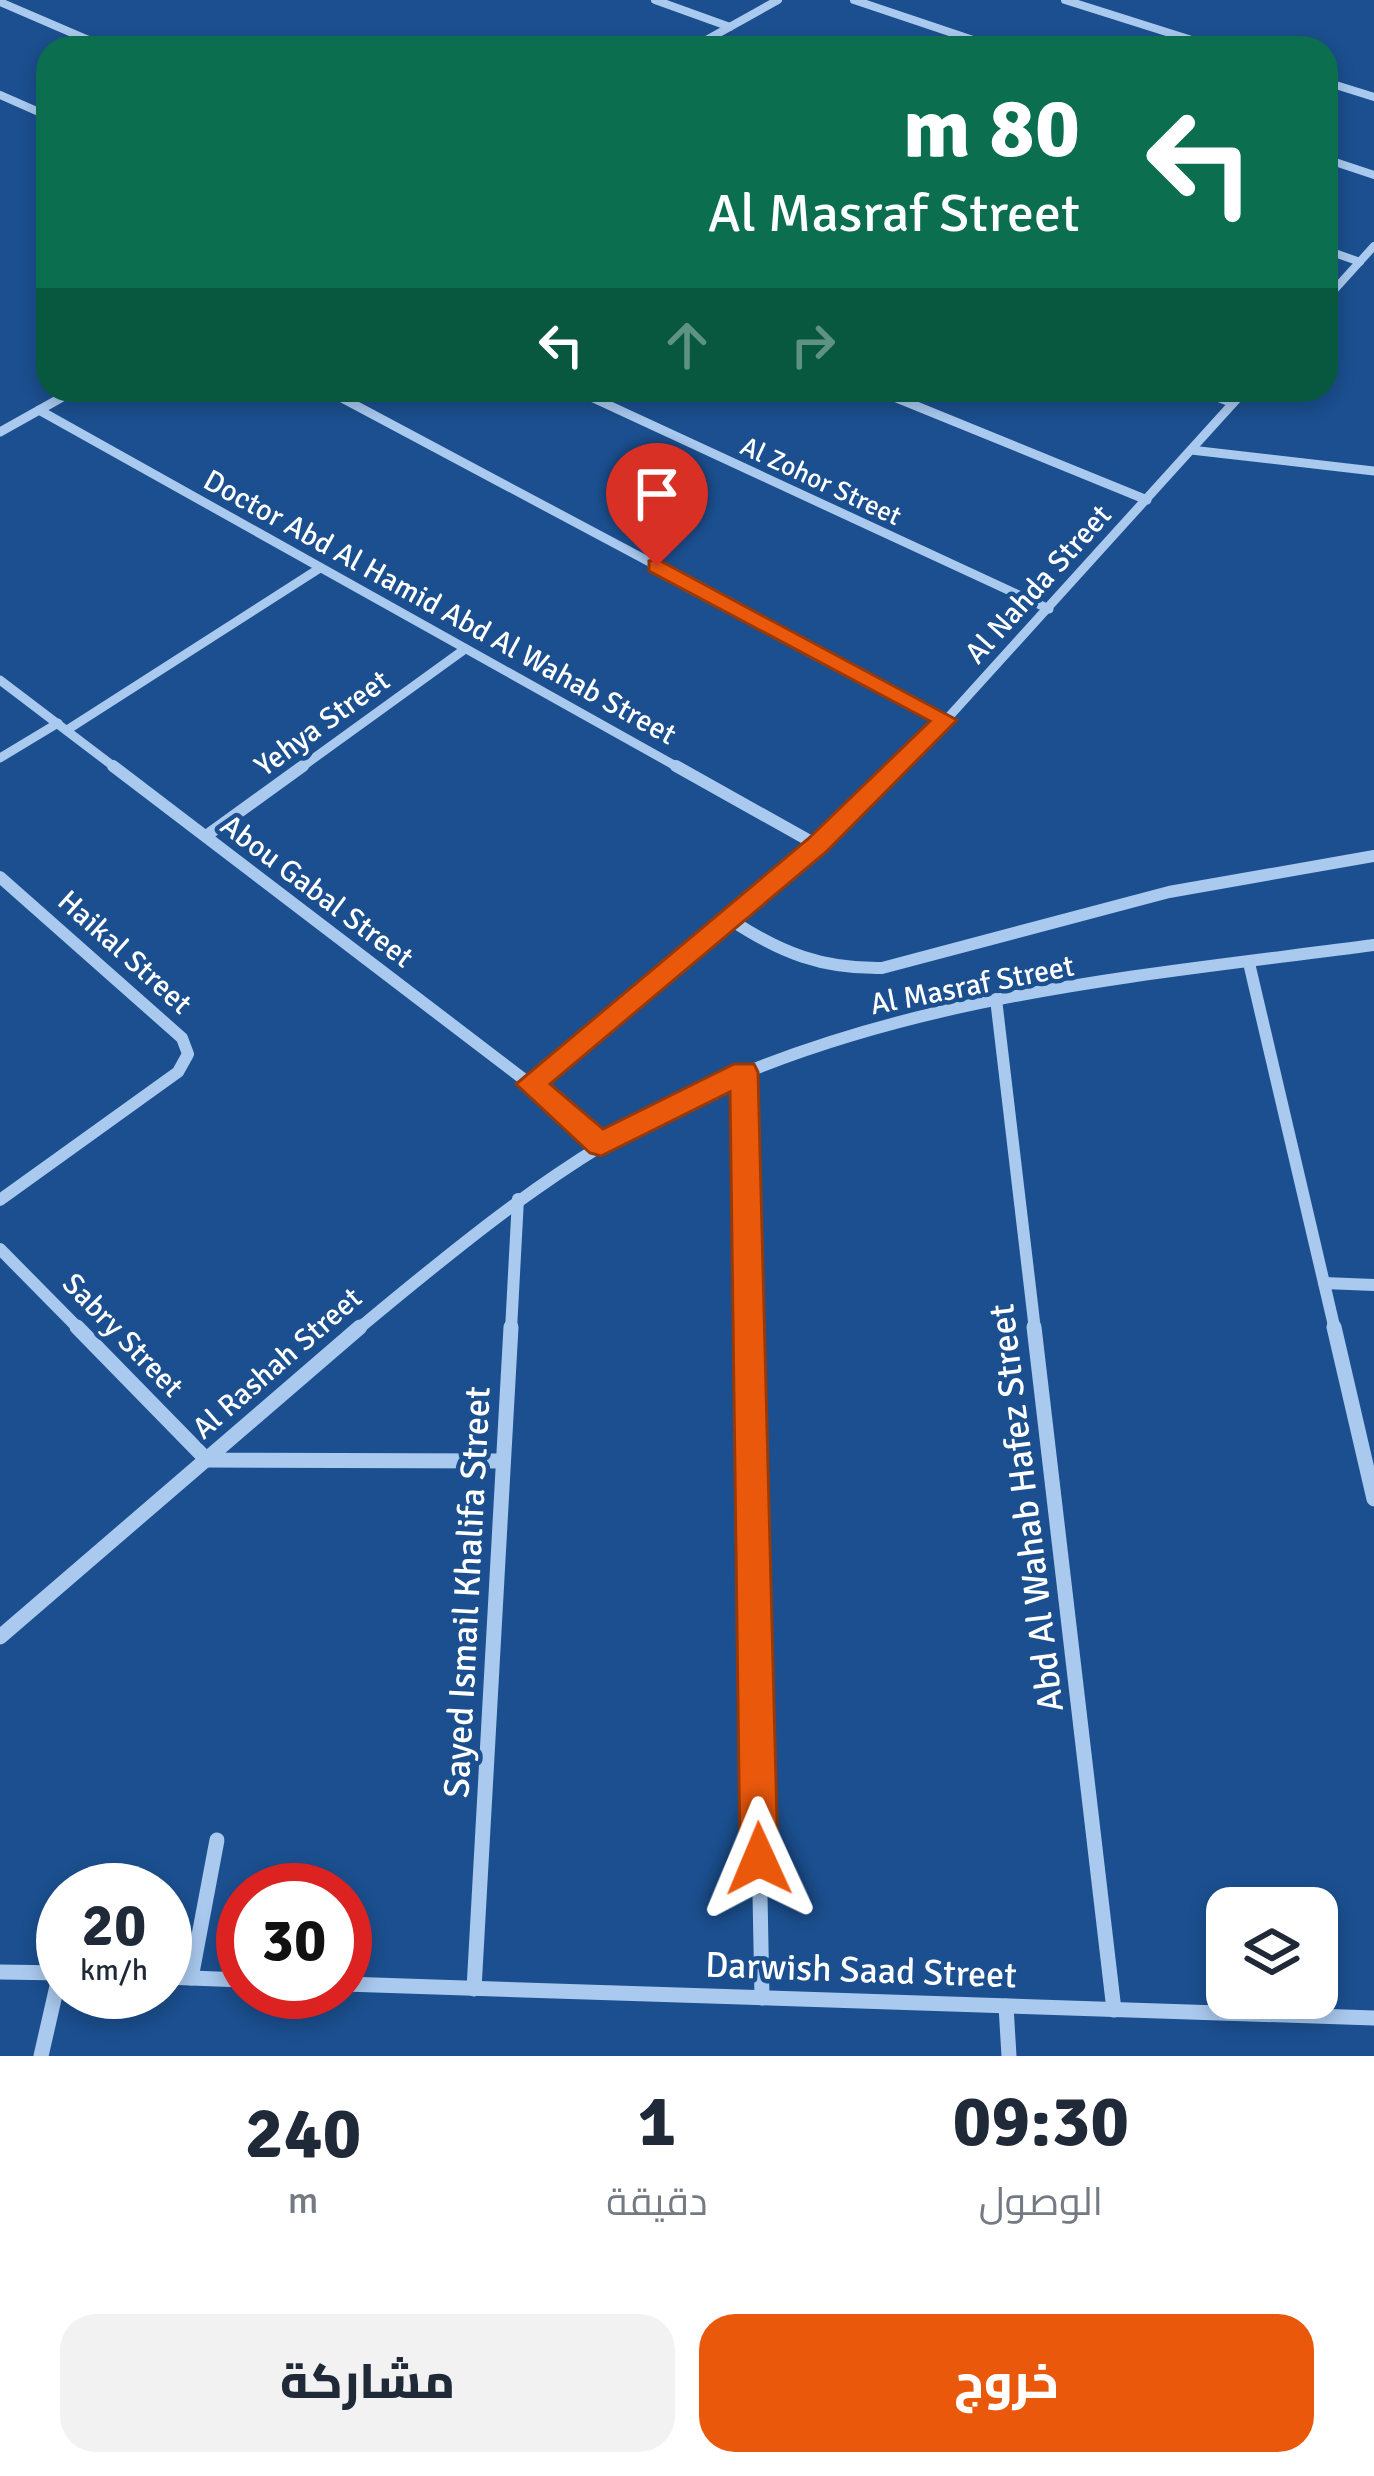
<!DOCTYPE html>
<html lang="ar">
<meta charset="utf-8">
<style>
:root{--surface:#fff;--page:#f2f2f3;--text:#1f2937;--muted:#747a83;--accent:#ea580c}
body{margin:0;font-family:Signika,Cairo,sans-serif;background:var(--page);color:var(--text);direction:rtl;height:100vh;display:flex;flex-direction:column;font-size:45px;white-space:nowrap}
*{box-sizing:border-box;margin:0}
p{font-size:39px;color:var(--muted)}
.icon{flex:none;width:66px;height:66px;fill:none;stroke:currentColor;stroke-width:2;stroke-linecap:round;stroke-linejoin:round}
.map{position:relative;height:2056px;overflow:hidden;direction:ltr}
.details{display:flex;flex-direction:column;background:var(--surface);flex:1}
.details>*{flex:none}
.banner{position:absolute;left:36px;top:36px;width:1302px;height:366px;border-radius:36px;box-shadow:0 6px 18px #0003;direction:rtl;background:#0b6e4f;color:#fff;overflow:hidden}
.tools{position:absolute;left:1206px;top:1887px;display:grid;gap:24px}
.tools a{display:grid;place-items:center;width:132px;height:132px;border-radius:24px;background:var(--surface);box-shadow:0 6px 18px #0003;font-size:60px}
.speed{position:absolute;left:36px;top:1863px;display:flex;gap:24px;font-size:60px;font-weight:700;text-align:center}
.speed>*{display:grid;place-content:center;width:156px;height:156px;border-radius:50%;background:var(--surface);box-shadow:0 6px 18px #0003;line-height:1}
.speed small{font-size:30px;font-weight:400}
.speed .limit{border:18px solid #d22;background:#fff;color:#111}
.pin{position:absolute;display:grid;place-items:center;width:102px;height:102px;color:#fff;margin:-123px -51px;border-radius:50% 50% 50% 0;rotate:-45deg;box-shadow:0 0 12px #0007}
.pin .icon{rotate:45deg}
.me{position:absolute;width:132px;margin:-66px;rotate:359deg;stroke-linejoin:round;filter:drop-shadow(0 0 9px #0008)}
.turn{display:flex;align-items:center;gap:42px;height:252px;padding:0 60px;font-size:54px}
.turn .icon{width:156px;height:156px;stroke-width:2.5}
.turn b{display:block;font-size:84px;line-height:102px}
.lanes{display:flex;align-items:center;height:114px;padding:0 60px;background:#0003;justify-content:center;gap:60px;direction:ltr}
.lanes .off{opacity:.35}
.eta{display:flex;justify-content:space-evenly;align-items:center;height:204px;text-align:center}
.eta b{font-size:72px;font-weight:800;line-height:84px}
.primary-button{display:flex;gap:24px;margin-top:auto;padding:24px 60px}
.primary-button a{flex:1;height:138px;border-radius:36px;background:var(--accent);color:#fff;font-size:48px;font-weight:800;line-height:138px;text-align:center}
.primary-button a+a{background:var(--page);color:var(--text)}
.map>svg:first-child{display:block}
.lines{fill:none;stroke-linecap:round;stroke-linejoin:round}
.minor-far3{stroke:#a9c9ee;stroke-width:8}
.minor-far2{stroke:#a9c9ee;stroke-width:9}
.minor-far1{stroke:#a9c9ee;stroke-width:12}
.minor{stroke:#a9c9ee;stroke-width:15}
.route{fill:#ea580c;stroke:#983908;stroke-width:3}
.labels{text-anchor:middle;stroke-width:9;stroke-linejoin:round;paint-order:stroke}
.far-street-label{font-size:27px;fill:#fff;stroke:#1b4f8f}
.street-label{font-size:30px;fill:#fff;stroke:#1b4f8f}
.near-street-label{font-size:36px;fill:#fff;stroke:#1b4f8f}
</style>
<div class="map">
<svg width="1374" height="2056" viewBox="0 0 1374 2056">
<rect width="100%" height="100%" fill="#1b4f8f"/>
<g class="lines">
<g class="minor-far3">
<path d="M655,0L730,27"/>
<path d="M854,0L997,48"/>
<path d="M1065,0L1217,48"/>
<path d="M0,2L107,48"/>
<path d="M692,48L778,0"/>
<path d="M1326,82L1374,97"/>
<path d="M0,95L48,116"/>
<path d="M1326,159L1374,175"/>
<path d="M1326,250L1360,262"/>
<path d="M1326,299L1374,246"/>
</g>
<g class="minor-far2">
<path d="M327,390L946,720"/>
<path d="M576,390L1049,609"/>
<path d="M877,390L1147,500"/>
<path d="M1199,390L1233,403"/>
<path d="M39,410L681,769"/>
<path d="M0,432L75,390"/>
<path d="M1191,450L1374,471"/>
<path d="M0,680L117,769"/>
<path d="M67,730L320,568"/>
<path d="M0,758L58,723"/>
<path d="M299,769L465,649"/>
<path d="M895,769L946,720L1245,390"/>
</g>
<g class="minor-far1">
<path d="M113,766L530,1084L601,1144"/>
<path d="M676,766L817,845"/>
<path d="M206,836L303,766"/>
<path d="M0,877L182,1038L188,1054L178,1072L0,1200"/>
<path d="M731,920C781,953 822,969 882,968L1169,892L1374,856"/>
<path d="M1249,963L1335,1330"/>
<path d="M996,999L1035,1330"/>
<path d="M744,1072L749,1330"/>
<path d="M530,1084L817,845L899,766"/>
<path d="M0,1249L80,1330"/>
<path d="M1324,1283L1374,1285"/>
<path d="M357,1330C459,1245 563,1159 684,1100C899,995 1140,976 1374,945"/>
<path d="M511,1330L518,1199"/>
</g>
<g class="minor">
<path d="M77,1327L207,1460L503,1461"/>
<path d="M749,1327L762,1998"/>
<path d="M1034,1327L1114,2010"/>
<path d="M1334,1327L1374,1499"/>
<path d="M0,1637L360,1327"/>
<path d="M0,1972L63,1973"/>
<path d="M165,1977L243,1980"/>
<path d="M191,1978L217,1840"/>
<path d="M345,1984L1374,2018"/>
<path d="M474,1989L511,1327"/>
<path d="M1006,2006L1009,2056"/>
<path d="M41,2056L60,1973"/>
</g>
</g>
<path class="route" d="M657,559L957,720L826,852L550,1084L603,1129L734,1064H754L758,1072L778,1859L772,1873L759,1878L746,1873L740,1859L730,1092L601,1156L590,1153L516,1084L808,839L930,721L649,571V561Z"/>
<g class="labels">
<g class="far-street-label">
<text transform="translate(821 481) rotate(25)" y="9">Al Zohor Street</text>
</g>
<g class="street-label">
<text transform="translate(1038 584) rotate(-48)" y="10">Al Nahda Street</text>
<text transform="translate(440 607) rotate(29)" y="10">Doctor Abd Al Hamid Abd Al Wahab Street</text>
<text transform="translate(322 723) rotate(-36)" y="10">Yehya Street</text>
<text transform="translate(317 891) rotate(37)" y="10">Abou Gabal Street</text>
<text transform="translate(125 952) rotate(42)" y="10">Haikal Street</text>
<text transform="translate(972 985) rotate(-11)" y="10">Al Masraf Street</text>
<text transform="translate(123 1335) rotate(46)" y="10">Sabry Street</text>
<text transform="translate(277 1363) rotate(-41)" y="10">Al Rashah Street</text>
</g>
<g class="near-street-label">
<text transform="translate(1025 1508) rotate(-97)" y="13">Abd Al Wahab Hafez Street</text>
<text transform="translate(466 1592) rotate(-87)" y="13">Sayed Ismail Khalifa Street</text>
<text transform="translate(861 1969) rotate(2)" y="13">Darwish Saad Street</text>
</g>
</g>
</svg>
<div class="tools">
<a><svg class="icon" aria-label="layers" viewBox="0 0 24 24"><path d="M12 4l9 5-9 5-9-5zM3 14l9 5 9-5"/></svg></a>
</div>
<div class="speed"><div>20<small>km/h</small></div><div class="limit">30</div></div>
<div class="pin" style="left:657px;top:566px;background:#d93025"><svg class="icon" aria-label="arrive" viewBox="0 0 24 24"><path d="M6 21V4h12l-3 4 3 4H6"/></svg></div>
<svg class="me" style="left:759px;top:1859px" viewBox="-20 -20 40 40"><path d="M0-17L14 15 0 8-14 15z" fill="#ea580c" stroke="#fff" stroke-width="4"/></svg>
<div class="banner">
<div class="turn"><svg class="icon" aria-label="left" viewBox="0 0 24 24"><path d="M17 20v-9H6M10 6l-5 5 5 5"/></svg><div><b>80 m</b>Al Masraf Street</div></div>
<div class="lanes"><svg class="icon" aria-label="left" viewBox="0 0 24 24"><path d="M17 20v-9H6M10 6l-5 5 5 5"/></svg><svg class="icon off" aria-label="ahead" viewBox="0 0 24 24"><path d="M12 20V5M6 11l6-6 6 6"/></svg><svg class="icon off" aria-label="right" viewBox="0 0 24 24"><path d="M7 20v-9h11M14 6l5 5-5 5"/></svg></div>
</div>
</div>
<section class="details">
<div class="eta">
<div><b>09:30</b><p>الوصول</p></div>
<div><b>1</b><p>دقيقة</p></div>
<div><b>240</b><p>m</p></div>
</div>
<div class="primary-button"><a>خروج</a><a>مشاركة</a></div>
</section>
